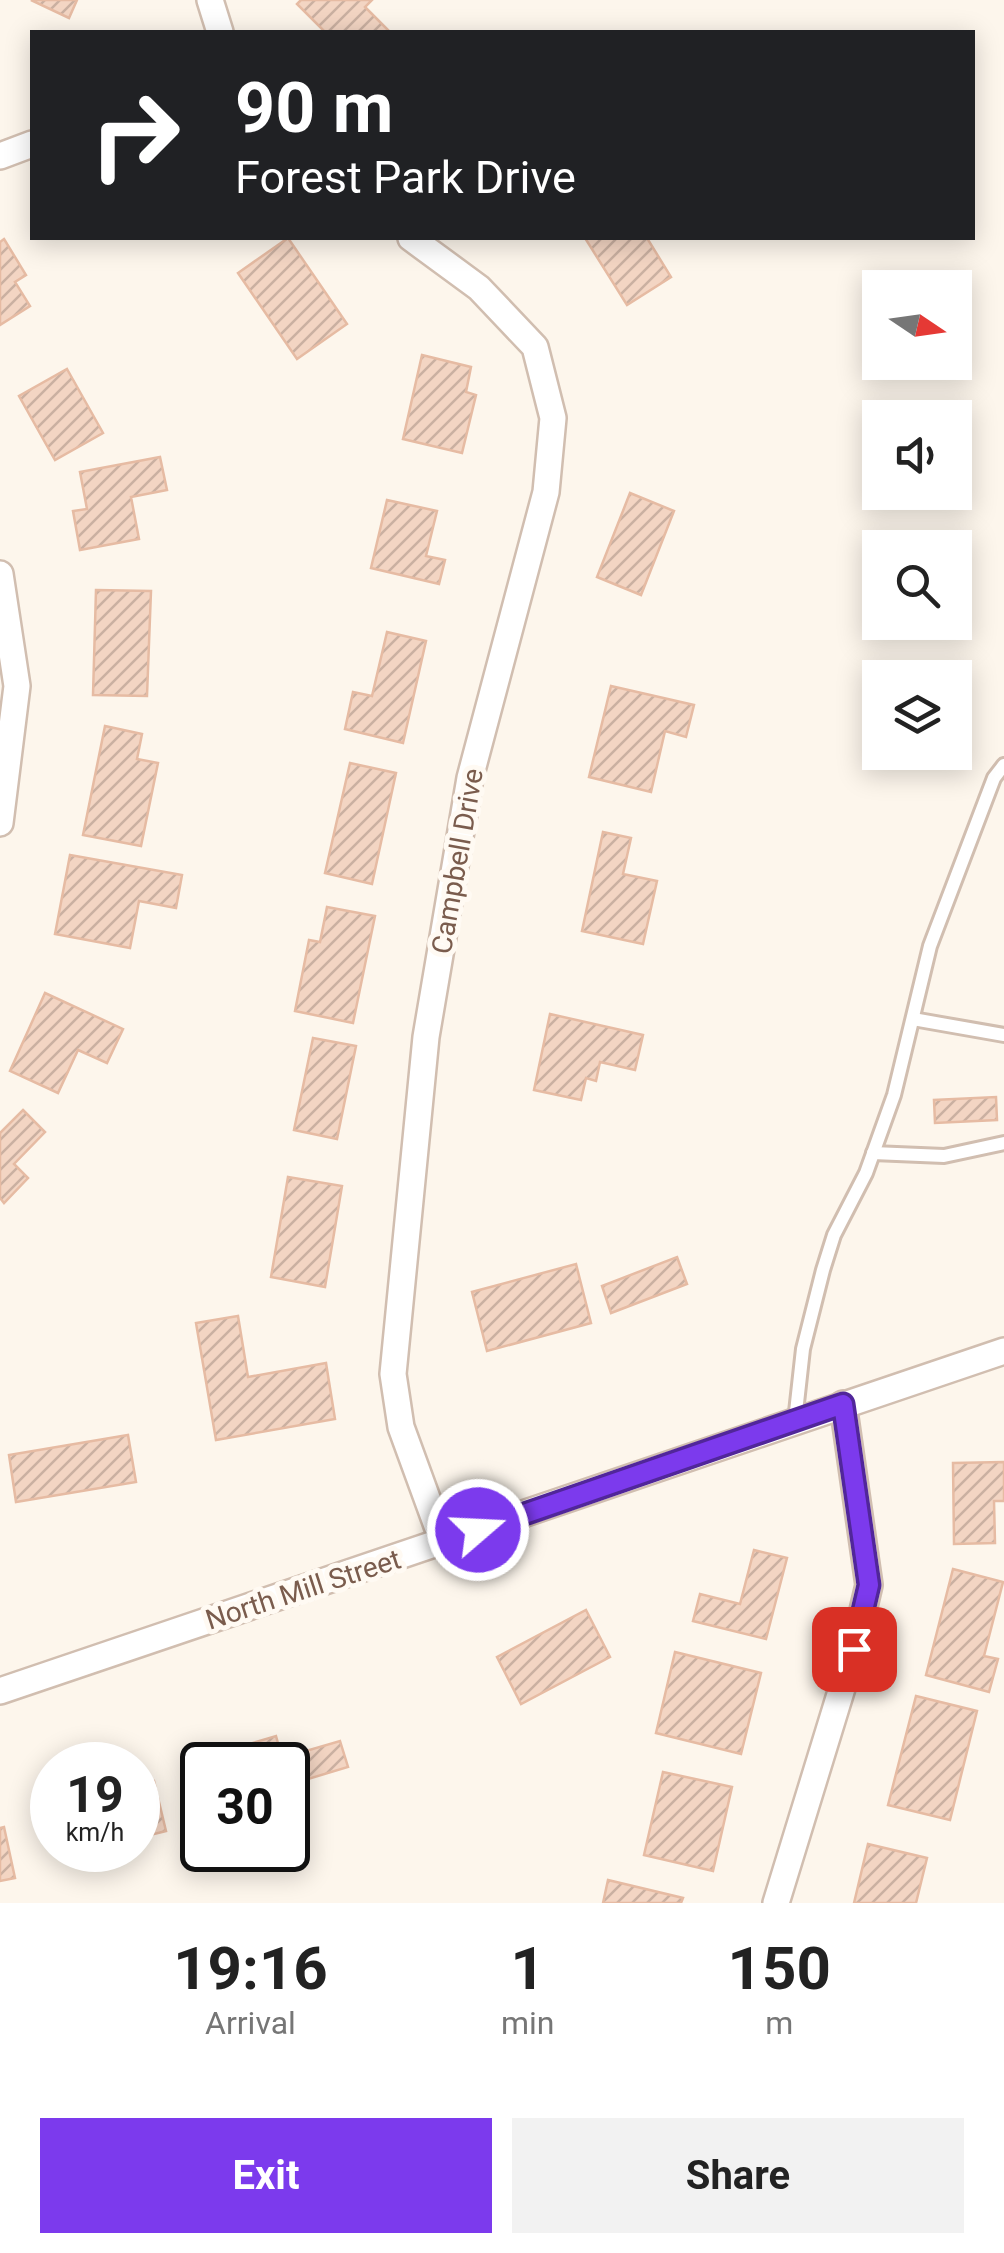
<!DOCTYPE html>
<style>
:root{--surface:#fff;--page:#f2f2f2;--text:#222;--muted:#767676;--accent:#7c3aed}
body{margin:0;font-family:Roboto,sans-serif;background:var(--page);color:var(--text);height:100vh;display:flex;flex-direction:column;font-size:38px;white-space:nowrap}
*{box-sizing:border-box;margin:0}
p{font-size:32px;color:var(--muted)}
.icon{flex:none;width:55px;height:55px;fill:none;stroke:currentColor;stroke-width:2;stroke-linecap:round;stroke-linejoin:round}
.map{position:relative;height:1903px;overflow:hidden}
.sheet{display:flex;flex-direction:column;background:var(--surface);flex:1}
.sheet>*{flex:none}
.top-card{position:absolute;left:30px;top:30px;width:945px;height:210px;border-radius:0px;box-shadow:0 5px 25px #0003;background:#202124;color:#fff;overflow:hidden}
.needle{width:65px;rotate:103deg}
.tools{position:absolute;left:862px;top:270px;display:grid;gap:20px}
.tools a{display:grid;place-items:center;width:110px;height:110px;border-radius:0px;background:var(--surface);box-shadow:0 5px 25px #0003;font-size:50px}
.speed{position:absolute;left:30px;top:1742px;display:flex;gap:20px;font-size:50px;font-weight:700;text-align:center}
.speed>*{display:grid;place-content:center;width:130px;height:130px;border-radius:50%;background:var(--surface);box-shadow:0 5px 25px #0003;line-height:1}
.speed small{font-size:25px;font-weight:400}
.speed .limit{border:5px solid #111;border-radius:15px;background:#fff;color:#111}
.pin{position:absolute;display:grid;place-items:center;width:85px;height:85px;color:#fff;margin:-42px;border-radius:20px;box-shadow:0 5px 15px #0006}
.me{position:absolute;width:110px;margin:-55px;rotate:71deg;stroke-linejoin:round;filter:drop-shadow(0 0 8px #0008)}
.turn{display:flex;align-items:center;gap:35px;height:210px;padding:0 40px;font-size:45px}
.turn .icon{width:130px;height:130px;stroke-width:2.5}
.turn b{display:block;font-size:70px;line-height:85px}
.eta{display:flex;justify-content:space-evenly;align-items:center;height:170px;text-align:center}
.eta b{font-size:60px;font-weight:700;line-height:70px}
.button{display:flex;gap:20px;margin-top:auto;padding:20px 40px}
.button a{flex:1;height:115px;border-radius:0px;background:var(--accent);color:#fff;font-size:40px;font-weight:700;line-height:115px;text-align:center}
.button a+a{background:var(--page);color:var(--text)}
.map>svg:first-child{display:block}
.building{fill:url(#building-hatch);stroke:#e6bba3;stroke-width:2.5}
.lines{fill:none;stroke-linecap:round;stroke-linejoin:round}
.lane-casing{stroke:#d1beb0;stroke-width:18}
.street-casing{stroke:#d1beb0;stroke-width:30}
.lane{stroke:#fff;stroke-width:12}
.street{stroke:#fff;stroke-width:25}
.route-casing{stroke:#51269a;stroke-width:25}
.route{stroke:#7c3aed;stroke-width:18}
.labels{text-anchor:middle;stroke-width:10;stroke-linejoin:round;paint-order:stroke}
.street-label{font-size:28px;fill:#7a5c4d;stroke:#fffaf3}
</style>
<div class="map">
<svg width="1004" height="1903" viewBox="0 0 1004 1903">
<defs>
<pattern id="building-hatch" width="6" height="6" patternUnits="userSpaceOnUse" patternTransform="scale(2.5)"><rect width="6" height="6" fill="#f3d5c3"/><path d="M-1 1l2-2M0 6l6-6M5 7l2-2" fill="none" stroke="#cab0a1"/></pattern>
</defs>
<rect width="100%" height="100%" fill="#fdf6ec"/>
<g class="building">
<path d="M31,0H77L69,18Z"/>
<path d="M301,0H372L365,7L390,32H325L297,4Z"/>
<path d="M288,238L347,324L297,359L238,273Z"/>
<path d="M585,238H647L671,277L627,305Z"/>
<path d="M4,239L26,275L15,282L30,306L0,325V242Z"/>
<path d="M422,355L471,367L466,392L476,395L462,453L403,439Z"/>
<path d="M67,369L103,433L55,460L19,396Z"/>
<path d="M160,457L167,490L131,497L139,539L80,550L73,511L87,509L80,472Z"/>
<path d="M630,493L674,511L641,595L597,577Z"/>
<path d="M387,500L437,511L426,556L445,560L439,584L371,568Z"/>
<path d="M96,590L151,591L147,696L93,695Z"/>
<path d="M387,632L426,641L403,743L345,729L353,692L372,696Z"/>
<path d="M611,686L694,705L686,737L665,731L651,792L589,777Z"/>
<path d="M105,726L142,734L137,759L158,763L141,846L83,835Z"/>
<path d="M350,763L396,773L372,884L325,873Z"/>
<path d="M603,832L631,838L623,874L657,881L643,944L582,931Z"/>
<path d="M70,855L182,875L176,908L139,901L130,948L55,934Z"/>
<path d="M327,907L375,916L353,1023L295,1011L309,940L320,942Z"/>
<path d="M45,993L123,1029L107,1063L78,1050L58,1093L10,1071Z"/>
<path d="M550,1014L643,1035L635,1070L600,1062L596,1081L586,1078L581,1100L534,1090Z"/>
<path d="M313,1038L356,1046L337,1139L294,1130Z"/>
<path d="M996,1097L997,1120L935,1123L934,1100Z"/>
<path d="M23,1110L45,1132L14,1164L28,1178L4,1203L0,1198V1133Z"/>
<path d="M288,1177L342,1186L325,1287L271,1277Z"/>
<path d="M677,1257L687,1284L611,1313L602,1286Z"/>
<path d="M576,1264L591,1323L487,1351L472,1292Z"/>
<path d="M238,1316L248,1377L326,1363L335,1419L216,1440L196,1323Z"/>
<path d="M128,1435L136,1482L16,1502L9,1455Z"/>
<path d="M1004,1462V1501H994L995,1543L954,1544L953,1463Z"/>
<path d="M754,1550L787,1558L766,1639L693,1621L700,1594L740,1604Z"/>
<path d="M953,1569L1003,1582L984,1656L998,1659L989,1692L926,1675Z"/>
<path d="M586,1610L610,1657L521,1704L497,1657Z"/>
<path d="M675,1652L761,1673L741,1754L656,1733Z"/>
<path d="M916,1696L977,1711L950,1820L888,1805Z"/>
<path d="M276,1736L282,1758L340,1741L348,1767L288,1785V1765H215L212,1755Z"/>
<path d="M663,1772L732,1787L713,1871L644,1855Z"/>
<path d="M154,1781L166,1831L138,1838V1785Z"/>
<path d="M4,1827L15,1878L0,1881V1828Z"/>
<path d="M868,1844L927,1858L916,1903H854Z"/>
<path d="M608,1880L683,1898L681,1903H603Z"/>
</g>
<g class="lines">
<g class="lane-casing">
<g id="lane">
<path d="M913,1019L1004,1035"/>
<path d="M873,1153L944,1156L1004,1143"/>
<path d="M795,1421L803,1349L823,1270L834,1235L866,1173L894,1095L930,946L994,778L1004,765"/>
</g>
</g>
<g class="street-casing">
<g id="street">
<path d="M210,0L220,32"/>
<path d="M0,156L32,144"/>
<path d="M411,238L479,288L535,347L553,418L546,492L470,778L426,1037L393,1374L401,1427L443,1542"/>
<path d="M0,574L17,686L0,823"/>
<path d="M0,1691L1004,1351"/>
<path d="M776,1903L854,1649L869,1585L843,1404"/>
</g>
</g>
<use href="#lane" class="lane"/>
<use href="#street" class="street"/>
</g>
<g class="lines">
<g class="route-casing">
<path id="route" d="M478,1530L843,1404L869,1585L854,1649"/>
</g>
<use href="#route" class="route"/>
</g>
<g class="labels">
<g class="street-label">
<text transform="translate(457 861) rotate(-80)" y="10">Campbell Drive</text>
<text transform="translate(303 1589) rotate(-18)" y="10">North Mill Street</text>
</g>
</g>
</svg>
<div class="tools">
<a><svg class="needle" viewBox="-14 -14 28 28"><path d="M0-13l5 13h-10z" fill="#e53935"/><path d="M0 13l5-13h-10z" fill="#767676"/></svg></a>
<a><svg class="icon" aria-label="sound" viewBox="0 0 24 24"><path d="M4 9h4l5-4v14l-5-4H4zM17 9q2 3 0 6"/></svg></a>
<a><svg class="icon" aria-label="search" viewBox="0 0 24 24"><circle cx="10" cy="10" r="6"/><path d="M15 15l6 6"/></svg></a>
<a><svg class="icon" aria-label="layers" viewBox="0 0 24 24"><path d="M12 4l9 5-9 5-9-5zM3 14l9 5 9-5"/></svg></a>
</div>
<div class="speed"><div>19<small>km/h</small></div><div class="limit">30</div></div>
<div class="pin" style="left:854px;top:1649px;background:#d93025"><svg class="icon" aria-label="arrive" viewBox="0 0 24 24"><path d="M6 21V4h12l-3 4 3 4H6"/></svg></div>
<svg class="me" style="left:478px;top:1530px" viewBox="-20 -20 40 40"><circle r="17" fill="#7c3aed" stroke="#fff" stroke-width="3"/><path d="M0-11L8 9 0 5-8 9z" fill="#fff"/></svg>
<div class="top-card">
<div class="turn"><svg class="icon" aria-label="right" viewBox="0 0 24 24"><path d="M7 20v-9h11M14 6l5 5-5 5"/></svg><div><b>90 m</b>Forest Park Drive</div></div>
</div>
</div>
<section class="sheet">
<div class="eta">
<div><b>19:16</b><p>Arrival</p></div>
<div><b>1</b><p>min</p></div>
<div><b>150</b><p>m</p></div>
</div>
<div class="button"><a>Exit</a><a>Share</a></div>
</section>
